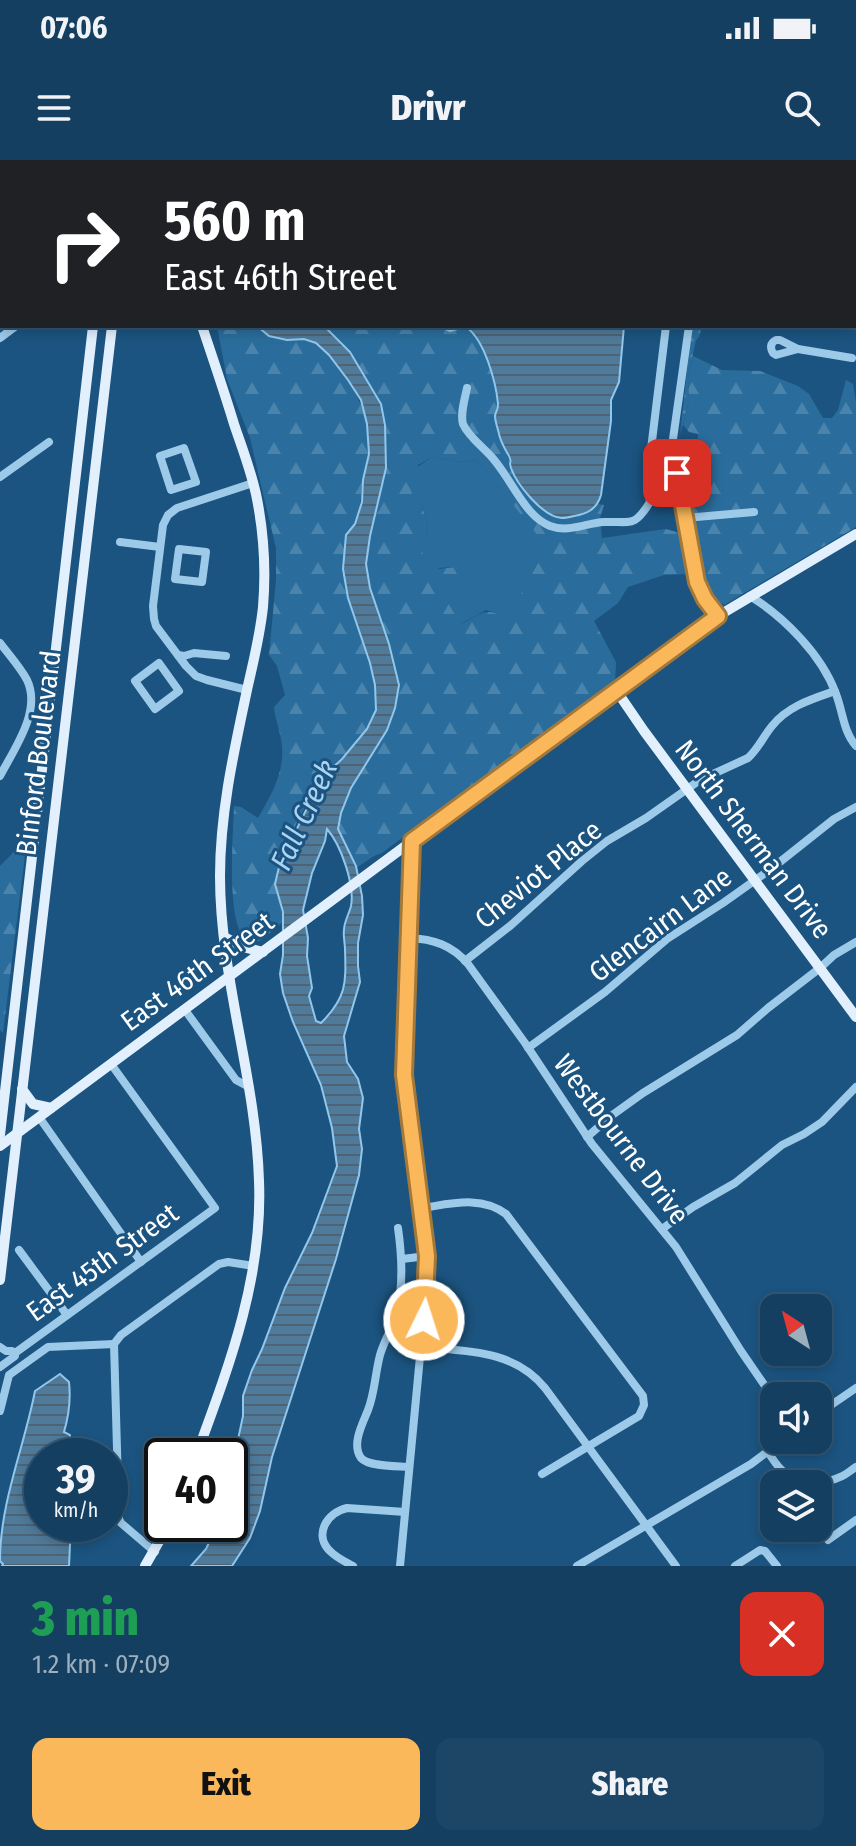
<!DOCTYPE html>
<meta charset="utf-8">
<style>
:root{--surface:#143f60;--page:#1d4666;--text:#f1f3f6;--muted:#9dafbd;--line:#335875;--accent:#fbb85b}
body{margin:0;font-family:"Fira Sans Condensed",sans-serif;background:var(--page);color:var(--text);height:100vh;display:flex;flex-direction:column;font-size:30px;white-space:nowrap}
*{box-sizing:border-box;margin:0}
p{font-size:26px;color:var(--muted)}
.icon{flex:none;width:44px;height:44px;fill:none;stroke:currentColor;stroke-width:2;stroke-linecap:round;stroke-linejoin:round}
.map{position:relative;height:1406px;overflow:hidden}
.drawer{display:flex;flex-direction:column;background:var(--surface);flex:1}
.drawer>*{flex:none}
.hud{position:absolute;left:0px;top:0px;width:856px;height:168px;box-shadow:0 4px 12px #0003,0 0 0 2px var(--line);background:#202124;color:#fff;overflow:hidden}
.needle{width:52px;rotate:324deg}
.controls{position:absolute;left:760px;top:1134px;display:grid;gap:16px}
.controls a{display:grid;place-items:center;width:72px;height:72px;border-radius:16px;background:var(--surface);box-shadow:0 4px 12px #0003,0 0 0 2px var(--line);font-size:40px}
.speed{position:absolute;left:24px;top:1278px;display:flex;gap:16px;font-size:40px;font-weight:700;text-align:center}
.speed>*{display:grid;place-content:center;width:104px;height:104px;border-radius:50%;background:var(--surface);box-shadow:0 4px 12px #0003,0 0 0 2px var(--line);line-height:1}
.speed small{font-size:20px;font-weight:400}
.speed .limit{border:4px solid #111;border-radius:12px;background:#fff;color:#111}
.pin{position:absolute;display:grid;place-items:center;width:68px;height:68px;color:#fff;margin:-34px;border-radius:16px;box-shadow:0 4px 12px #0006}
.me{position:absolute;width:88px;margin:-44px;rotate:4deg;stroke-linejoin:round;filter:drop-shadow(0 0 6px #0008)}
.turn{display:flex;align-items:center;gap:28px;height:168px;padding:0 32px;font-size:36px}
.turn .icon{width:104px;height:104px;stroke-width:2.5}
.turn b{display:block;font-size:56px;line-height:68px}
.round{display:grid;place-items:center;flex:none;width:84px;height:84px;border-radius:16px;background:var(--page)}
.headline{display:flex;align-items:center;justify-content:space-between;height:136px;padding:0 32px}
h1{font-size:48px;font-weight:800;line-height:60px;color:#1e9e55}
.cta{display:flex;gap:16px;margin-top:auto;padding:16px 32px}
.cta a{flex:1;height:92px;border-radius:16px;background:var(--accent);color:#111;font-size:32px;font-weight:800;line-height:92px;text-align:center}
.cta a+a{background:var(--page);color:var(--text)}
.status{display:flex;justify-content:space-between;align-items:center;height:56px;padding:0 40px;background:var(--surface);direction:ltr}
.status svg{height:22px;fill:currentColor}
header{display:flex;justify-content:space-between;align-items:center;height:104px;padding:0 32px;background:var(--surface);font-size:36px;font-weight:800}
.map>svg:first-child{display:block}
.grass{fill:url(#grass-dots)}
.forest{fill:url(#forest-firs);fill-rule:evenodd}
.pitch{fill:#2a6d9c}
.water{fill:url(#water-rules);stroke:#91c7ec;stroke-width:2;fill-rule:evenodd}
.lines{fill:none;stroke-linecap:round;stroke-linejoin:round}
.minor{stroke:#9ecae9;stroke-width:8}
.major{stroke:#e2f0fe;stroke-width:10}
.route-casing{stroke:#a3783b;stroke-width:20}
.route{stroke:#fbb85b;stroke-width:14}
.labels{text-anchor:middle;stroke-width:6;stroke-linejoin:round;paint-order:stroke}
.street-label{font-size:28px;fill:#fff;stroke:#1b5480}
.water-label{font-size:30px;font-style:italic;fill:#aad4f1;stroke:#1b5480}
</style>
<div class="status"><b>07:06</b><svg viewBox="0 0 49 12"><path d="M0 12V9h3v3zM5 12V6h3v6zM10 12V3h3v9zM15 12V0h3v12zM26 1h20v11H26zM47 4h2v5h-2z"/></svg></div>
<header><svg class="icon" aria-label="menu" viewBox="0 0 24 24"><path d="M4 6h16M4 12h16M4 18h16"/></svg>Drivr<svg class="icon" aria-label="search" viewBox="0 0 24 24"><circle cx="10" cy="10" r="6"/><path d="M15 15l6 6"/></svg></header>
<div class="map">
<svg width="856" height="1406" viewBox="0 0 856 1406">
<defs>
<pattern id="grass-dots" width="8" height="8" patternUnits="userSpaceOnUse" patternTransform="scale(2)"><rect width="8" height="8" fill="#2a6d9c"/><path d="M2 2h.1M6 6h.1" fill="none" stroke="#4a83ab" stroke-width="1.8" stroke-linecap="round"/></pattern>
<pattern id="forest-firs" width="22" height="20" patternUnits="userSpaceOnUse" patternTransform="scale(2)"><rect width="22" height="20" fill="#2a6d9c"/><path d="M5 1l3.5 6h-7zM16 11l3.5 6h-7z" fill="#4a83ab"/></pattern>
<pattern id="water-rules" width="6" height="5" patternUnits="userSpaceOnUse" patternTransform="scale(2)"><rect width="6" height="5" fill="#507a9a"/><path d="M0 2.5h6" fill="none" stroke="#4e6373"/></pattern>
</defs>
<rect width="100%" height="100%" fill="#1b5480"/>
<path class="grass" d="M692,166H702L699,177L696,180L688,218L689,241L680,275Z"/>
<g class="forest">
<path d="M217,166C229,166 243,164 255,166C260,167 264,174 270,176C284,182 299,176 312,182C323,187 331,198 339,208C358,232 371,261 369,293C369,301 365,310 363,317C359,341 364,356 346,375C346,396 344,421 349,442C358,476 381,512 376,548C374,568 342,596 329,611C310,632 279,693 276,721C275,732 283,748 283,762L260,781L251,784C247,781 244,779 242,775C227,751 233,676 234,646L241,647L258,658C272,634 287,608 281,579C279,568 275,558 274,547L285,535L277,506L269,495L276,420V388L250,278L227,219Z"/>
<path d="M324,166H438L450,171L466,167C486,180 494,220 497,242C498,248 495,254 496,260C498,268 500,278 503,285C506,294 510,299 511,309L590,351L598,344L604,345L600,358L602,378L666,369L680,373L688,414L664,415L628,427L618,443L594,461L616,502L615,522L456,637L382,693L374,696L356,708L338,669L341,653L351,628L387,570L399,525L389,484L370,428L366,404L370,376L386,308L385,265L381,244L350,192ZM432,297L461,302L477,300L546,387L518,439L495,453C480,449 474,459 461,464L448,434L455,425L459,414L455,407L439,409L426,378L428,365L421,342L418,305Z"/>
<path d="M693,196L722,210L760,211L798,226L809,234L823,258H832L838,250L846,220L853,224L856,242V367L724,445L710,436L699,414L686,327L696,318L698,274L689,272L683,265L689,241L688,218Z"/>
<path d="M27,679L3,873L0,870V706Z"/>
</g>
<path class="pitch" d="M432,297L461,302L477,300L547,387L518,439L521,443L517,453L504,461L495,453L486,450L461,464C457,455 444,443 448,433C451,426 456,421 458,414L454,407C434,408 430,411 421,389L426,378L428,365L421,342L412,334L407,314Z"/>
<g class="water">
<path d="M352,0H647V2H350Z"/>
<path d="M257,166H324L350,192L381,244L385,265L386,308L370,376L366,404L370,428L389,484L399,525L395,548L387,570L351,628L341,653L338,669L356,706L362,736L363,755L358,783V806L360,822L344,876L347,902L358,919L363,938L359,969L362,989L359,1015L336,1099L272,1297L260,1351L250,1378L232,1406H191L206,1389L218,1364H230V1317L243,1256V1236L252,1210L262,1189L285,1128L312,1073L337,1006L332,968L321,925L293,862L283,833L280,814L283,795V752L275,724L280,703L316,630L328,612L342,599L367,569L376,550L375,525L370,503L348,438L343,409L346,375L355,364L362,342L363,320L369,294L367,264L361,240L348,220L329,195L316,183L304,179L287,180L269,176ZM327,669C341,685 355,725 351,746C349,754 344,762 344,770C343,776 345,783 345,789C346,823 347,837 321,863L316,861L309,836L312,828L307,796L308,778L303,750L312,713L325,681Z"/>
<path d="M438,166H624L619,222L611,240V261L601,335C597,349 587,354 574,356C570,357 566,358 562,358C543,357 517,325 511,308C508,298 513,306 509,296C505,289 501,283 499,274C498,269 495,261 495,256C496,249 498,252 498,244C496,223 485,180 466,167L450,171Z"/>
<path d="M60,1214L69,1222C71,1240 69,1255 64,1272L70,1275V1295L42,1296V1300L36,1305L34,1327L42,1330V1364H71L69,1406H2L3,1404L0,1401C0,1342 24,1288 35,1231Z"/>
</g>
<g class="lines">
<g class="minor">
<path d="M686,0V2"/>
<path d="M60,2L63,0"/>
<path d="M711,2V0"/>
<path d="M0,45L2,43"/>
<path d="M689,166L672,286L697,422L705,439L718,456"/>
<path d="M0,178L16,166"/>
<path d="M776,180H780L798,189L776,195L773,193C770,188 770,183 776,180Z"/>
<path d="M798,189L852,198"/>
<path d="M467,228C465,238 460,254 463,264C469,278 486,289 495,301C508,317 517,336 530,351C536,358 543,363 550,366C569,373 586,363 604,362C631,361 634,368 650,342L647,322L666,166"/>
<path d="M184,288L196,322L171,330L160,296Z"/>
<path d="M0,317L49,282"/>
<path d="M685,358L754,352"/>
<path d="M120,382L160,387"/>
<path d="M179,389L206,392L202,422L175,419Z"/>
<path d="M750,436C784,457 822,495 836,534C843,552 843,571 856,586"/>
<path d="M0,483C9,495 20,507 27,520C42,551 14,589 0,616"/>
<path d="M178,495L184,496L194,493L226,496"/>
<path d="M159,503L179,531L155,549L135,521Z"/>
<path d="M247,530L207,520L196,516L186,506L156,466L154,459L153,446L163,365L168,355L177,348L253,323"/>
<path d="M409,778C433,779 452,785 468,804L525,883L592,984L676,1087L741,1191L774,1239"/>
<path d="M465,801L510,766L582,701L607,681L646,658L700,620L748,598C758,589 763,577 772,566C788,546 812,539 835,531"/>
<path d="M185,850L236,920L249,927"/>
<path d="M528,888L605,832L667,779L723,743L771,709L834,659L856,647"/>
<path d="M39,957L141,1102"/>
<path d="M587,977L611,956L643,933L737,875L768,848L820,808L834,795L856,782"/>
<path d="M422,1048C450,1044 481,1035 506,1054L643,1236L644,1245L639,1256L542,1314"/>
<path d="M398,1068C402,1096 404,1127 396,1155C392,1169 384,1181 380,1195C375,1214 375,1232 368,1250C363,1263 351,1284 361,1298C369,1307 398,1306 409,1307"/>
<path d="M662,1069L693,1047L735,1023L782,985L804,974L822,962L856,927"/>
<path d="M19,1090L67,1155"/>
<path d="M402,1099L427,1096"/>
<path d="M114,1184L119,1359L121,1363L155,1392"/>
<path d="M114,1184L121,1175L219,1104L228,1102L254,1106"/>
<path d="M0,1187L6,1191H12L15,1193"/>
<path d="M422,1187C468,1191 514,1190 545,1228L676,1406"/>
<path d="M0,1207L15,1196V1193L215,1048L111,904"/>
<path d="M0,1251L9,1215L48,1187L114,1184"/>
<path d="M818,1254L856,1228"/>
<path d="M768,1292C773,1299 777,1307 784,1312C798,1322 824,1325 840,1317C846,1315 851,1310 856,1307"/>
<path d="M828,1380L856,1360"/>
<path d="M353,1406C346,1402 337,1398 331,1392C313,1376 326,1353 347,1348L405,1352"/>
<path d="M400,1406L428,1113L422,1048L404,915L412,681"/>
<path d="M577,1406L751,1304L783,1280"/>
<path d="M735,1406L760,1390L765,1391L777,1406"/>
</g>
<g class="major">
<path d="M113,2V0"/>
<path d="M132,2V0"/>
<path d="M193,2L194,0"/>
<path d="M616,530L644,571L856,857"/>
<path d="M224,777L243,787L263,792"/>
<path d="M22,929L33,944L51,948"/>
<path d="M0,975L93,166"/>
<path d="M0,986L616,530L718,456L856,374"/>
<path d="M0,1120L112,166"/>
<path d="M196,1296C229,1206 263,1118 259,1021C256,918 220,819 220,716C220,653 234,591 247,530C253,503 260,476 263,447C266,411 264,375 257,339C252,313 242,288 234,264C224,231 213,199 202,166"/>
<path d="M145,1406L169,1364"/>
</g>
</g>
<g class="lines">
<g class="route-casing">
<path id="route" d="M424,1160L427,1096L404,915L412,681L718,456L705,439L697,422L677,313"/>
</g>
<use href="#route" class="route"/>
</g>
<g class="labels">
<g class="street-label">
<text transform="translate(38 593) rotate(-83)" y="10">Binford Boulevard</text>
<text transform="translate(754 679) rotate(53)" y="10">North Sherman Drive</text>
<text transform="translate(538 714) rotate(-39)" y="10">Cheviot Place</text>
<text transform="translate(660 764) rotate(-37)" y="10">Glencairn Lane</text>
<text transform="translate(197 811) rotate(-36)" y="10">East 46th Street</text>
<text transform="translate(622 979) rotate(53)" y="10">Westbourne Drive</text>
<text transform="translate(102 1102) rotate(-36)" y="10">East 45th Street</text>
</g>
<g class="water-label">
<text transform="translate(304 655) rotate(-65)" y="10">Fall Creek</text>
</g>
</g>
</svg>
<div class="controls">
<a><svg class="needle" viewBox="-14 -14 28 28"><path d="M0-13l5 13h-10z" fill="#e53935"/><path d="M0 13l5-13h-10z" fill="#9dafbd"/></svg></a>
<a><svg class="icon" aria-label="sound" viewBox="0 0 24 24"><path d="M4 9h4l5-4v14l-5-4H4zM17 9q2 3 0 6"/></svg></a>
<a><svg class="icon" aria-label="layers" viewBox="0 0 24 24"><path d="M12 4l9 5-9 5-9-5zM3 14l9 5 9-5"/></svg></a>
</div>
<div class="speed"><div>39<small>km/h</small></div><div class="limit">40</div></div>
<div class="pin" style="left:677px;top:313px;background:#d93025"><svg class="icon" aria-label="arrive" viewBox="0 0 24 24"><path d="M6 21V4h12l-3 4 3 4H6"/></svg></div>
<svg class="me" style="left:424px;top:1160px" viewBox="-20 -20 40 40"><circle r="17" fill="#fbb85b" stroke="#fff" stroke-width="3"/><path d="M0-11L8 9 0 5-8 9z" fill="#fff"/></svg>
<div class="hud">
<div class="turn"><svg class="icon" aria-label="right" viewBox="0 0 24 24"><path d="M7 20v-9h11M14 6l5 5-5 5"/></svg><div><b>560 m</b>East 46th Street</div></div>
</div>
</div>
<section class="drawer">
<div class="headline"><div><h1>3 min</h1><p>1.2 km · 07:09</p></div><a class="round" style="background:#d93025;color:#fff"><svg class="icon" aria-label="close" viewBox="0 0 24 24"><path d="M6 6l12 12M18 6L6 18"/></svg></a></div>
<div class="cta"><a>Exit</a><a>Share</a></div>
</section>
